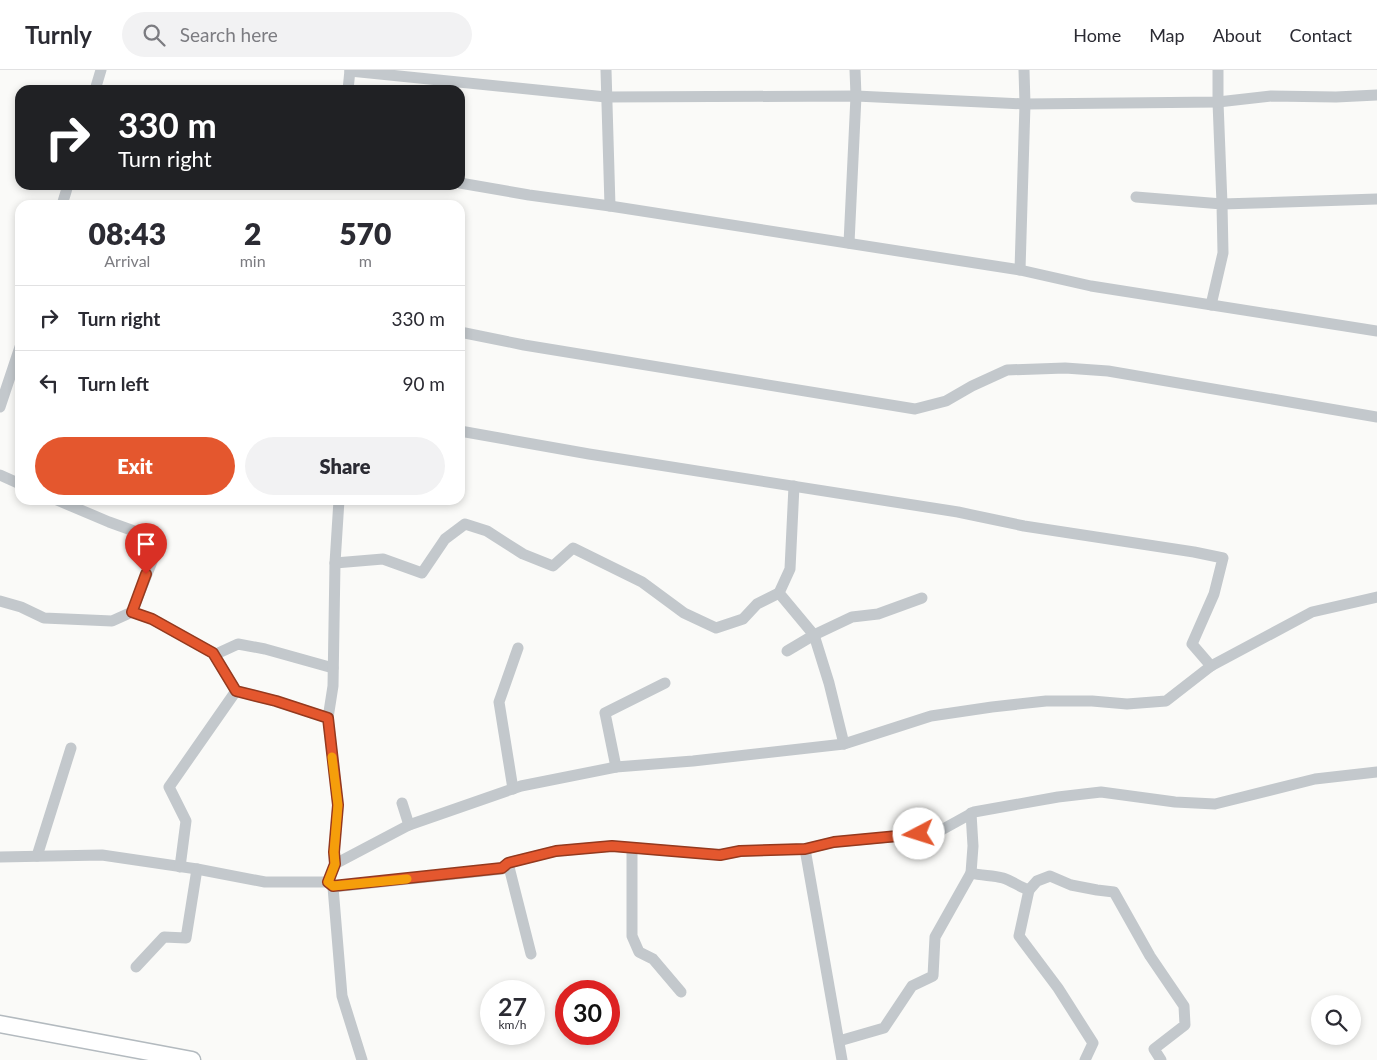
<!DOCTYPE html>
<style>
:root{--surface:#fff;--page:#f2f2f3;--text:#2b2b33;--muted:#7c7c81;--line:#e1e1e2;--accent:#e4572e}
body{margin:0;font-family:Lato,sans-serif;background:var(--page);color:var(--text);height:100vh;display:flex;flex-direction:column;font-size:19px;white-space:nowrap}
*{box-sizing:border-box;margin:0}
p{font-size:16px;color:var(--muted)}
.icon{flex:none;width:28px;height:28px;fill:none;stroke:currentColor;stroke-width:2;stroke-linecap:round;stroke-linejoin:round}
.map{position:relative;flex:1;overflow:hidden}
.details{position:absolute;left:15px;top:130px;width:450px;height:305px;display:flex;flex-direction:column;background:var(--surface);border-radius:15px;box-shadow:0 2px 8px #0003}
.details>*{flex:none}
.hud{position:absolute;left:15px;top:15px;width:450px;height:105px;border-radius:15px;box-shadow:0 2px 8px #0003;background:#202124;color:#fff;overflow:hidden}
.controls{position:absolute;left:1311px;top:925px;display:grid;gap:10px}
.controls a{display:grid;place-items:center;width:50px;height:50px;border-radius:50%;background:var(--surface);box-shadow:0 2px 8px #0003;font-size:25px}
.speed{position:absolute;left:480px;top:910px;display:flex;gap:10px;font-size:25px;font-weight:700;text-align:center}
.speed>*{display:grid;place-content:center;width:65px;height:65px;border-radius:50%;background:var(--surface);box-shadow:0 2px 8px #0003;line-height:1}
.speed small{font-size:12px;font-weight:400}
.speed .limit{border:8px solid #d22;background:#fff;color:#111}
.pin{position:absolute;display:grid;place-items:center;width:42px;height:42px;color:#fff;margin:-51px -21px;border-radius:50% 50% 50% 0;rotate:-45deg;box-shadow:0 0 5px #0007}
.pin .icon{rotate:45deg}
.me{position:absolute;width:55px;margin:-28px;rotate:265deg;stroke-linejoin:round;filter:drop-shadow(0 0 4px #0008)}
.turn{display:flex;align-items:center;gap:18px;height:105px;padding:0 20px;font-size:22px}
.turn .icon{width:65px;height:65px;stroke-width:2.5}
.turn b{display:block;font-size:35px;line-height:42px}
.eta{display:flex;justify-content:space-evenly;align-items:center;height:85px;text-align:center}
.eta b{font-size:30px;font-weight:800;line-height:35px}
.button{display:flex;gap:10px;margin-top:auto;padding:10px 20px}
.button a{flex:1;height:58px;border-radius:30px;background:var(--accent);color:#fff;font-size:20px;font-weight:800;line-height:58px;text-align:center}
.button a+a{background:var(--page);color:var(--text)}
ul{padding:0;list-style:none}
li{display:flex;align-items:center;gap:15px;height:65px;padding:0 20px;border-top:1px solid var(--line)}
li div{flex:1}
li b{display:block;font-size:19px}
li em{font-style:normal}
header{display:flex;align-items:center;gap:30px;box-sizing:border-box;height:70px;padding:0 25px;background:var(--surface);border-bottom:1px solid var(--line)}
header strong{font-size:24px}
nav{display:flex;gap:28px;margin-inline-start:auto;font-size:18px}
.search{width:350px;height:45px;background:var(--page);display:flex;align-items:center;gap:12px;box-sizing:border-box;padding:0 18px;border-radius:28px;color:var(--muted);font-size:19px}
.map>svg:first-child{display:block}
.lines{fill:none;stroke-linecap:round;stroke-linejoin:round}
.secondary-casing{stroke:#b3babf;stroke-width:19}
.street{stroke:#c3c8cc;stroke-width:11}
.secondary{stroke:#fff;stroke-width:16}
.route-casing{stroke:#94391e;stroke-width:12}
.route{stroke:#e4572e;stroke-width:9}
.slow{stroke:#f59e0b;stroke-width:9}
</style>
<header>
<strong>Turnly</strong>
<div class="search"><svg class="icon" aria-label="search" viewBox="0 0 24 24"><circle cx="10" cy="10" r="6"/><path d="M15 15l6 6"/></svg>Search here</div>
<nav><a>Home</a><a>Map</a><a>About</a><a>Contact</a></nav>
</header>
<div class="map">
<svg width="1377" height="990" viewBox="0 0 1377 990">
<rect width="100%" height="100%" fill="#fafaf8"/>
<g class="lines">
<g class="secondary-casing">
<path id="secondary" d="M0,954L192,990"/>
</g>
<g class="street">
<path d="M606,0L610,136"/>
<path d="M1218,0V32L1222,134L1377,129"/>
<path d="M350,1L606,27L856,26L1025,34L1218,32L1271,26L1336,27L1377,25"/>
<path d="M95,20L101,0"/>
<path d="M348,20L350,0"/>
<path d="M460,113L529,125L610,136L1020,200L1091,216L1377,261"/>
<path d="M1136,127L1222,134L1223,183L1211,235"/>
<path d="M62,135L68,115"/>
<path d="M849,173L856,26L855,0"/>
<path d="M1020,200L1025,34L1024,0"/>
<path d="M460,262L524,275L915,339L946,331L972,316L1007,300L1065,298L1108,301L1377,347"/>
<path d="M0,337L20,277"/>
<path d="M460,361L589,384L958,442L1024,456L1194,482L1223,488L1214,524L1192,574L1211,596"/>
<path d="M0,405L20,414"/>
<path d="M794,416L790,499L779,523L814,565L829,613L844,674"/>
<path d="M57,430L109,452L148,466L155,484L132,542L152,549L213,583L236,621"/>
<path d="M335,493L383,489L422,503L445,469L465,454L487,461L523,484L553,496L573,478L642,512L684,543L716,558L743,549L757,534L779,523"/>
<path d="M0,531L21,537L44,548L112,551L132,542"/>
<path d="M787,581L814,565L852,547L878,544L922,528"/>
<path d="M214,585L238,574L265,579L333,598"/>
<path d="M616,697L605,643L665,613"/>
<path d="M513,719L499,632L518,578"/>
<path d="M402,733L409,755"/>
<path d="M971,743L973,776L971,803C982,806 992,805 1003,808C1012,811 1020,817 1029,820L1037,811L1050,806L1071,815L1097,820L1114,822L1150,886L1184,936L1185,955L1154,979L1161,990"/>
<path d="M632,778V866L639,882L653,889L681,922"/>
<path d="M805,779L842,990"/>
<path d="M37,786L71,678"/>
<path d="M0,787L102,785L197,799L265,812H328L333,817L342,926L362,990"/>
<path d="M508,793L531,884"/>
<path d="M335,794L409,755L521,716L616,697L693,691L844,674L931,646L992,637L1046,631H1092L1127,634L1166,631L1211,596L1312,542L1377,527"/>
<path d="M180,797L186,751L169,717L236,621L276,631L328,648"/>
<path d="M328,812L335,794L334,782L338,735L328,648L333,616L335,493L339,430"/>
<path d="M333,817L502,799L508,793L556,781L612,776L720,785L740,781L805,779L834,772L936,763L974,742L1058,727L1101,722L1175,732L1215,734L1315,709L1377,702"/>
<path d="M1029,820L1019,866L1058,918L1093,973L1085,990"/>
<path d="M136,897L164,867L186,868L197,799"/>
<path d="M839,971L884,958L912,916L933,906L935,867L971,803"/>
</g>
<use href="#secondary" class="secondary"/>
</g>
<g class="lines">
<g class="route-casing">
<path id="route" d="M146,504L132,542L152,549L213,583L236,621L276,631L328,648L338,735L334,782L335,794L328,812L333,816L502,798L508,793L556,781L612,776L720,785L740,781L805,779L834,772L919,764"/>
</g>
<use href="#route" class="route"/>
<path class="slow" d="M332,687L338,735L334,782L335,794L328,812L333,816L407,809"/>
</g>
</svg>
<div class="controls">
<a><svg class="icon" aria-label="search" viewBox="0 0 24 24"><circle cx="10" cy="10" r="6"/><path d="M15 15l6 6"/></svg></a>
</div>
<div class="speed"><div>27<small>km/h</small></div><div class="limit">30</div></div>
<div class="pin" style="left:146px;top:504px;background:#d93025"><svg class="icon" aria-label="arrive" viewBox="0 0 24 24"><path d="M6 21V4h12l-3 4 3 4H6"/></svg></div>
<svg class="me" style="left:919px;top:764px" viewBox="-20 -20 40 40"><circle r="19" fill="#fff"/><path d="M0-13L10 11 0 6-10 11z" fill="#e4572e"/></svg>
<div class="hud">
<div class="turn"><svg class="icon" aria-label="right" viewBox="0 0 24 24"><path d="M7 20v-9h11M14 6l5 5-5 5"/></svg><div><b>330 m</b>Turn right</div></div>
</div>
<section class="details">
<div class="eta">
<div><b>08:43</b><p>Arrival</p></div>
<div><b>2</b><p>min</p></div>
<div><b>570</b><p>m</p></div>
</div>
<ul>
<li><svg class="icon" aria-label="right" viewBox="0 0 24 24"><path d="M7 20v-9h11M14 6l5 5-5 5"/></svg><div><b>Turn right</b></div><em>330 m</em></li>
<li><svg class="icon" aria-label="left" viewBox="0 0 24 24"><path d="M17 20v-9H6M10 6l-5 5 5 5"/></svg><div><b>Turn left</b></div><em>90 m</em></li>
</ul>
<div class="button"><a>Exit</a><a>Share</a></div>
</section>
</div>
